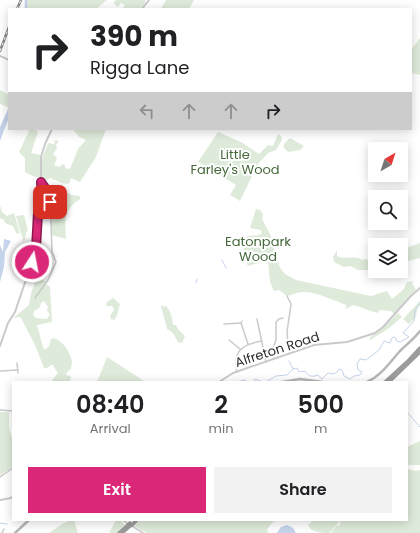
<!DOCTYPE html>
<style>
:root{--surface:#fff;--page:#f2f2f2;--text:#202124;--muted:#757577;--accent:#db2777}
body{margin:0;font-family:Poppins,sans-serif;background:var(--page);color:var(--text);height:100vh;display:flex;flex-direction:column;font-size:15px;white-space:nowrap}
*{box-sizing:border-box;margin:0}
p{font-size:13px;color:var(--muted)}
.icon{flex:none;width:22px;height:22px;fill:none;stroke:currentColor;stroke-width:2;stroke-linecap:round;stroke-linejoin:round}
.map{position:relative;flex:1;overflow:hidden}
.side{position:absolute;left:12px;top:381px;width:396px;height:140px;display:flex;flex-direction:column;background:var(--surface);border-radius:0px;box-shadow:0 2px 10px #0003}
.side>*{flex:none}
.guide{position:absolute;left:8px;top:8px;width:404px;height:122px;border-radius:0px;box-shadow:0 2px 10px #0003;background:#fff;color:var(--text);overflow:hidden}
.needle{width:26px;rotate:39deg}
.buttons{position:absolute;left:368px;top:142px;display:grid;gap:8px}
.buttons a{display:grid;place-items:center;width:40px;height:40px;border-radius:0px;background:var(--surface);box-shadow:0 2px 10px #0003;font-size:20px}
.pin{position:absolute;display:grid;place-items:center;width:34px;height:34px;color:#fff;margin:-17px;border-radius:8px;box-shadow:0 2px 6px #0006}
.me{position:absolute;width:44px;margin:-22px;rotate:11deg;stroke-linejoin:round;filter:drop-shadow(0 0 3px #0008)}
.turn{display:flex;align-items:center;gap:14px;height:84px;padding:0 16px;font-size:18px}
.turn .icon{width:52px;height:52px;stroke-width:2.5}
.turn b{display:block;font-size:28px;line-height:34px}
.lanes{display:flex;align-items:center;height:38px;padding:0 16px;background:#0003;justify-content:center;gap:20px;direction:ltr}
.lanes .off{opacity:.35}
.eta{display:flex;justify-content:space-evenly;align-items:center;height:68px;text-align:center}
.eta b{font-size:24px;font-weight:600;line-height:28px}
.primary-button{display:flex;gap:8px;margin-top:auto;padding:8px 16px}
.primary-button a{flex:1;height:46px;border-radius:0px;background:var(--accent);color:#fff;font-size:16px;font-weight:600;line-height:46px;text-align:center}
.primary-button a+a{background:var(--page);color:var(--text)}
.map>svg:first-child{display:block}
.green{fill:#dfebda;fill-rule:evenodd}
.water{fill:#c5d3eb}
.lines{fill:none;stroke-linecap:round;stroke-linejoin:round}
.stream{stroke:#c5d3eb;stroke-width:1}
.river{stroke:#c5d3eb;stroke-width:2.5}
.minor{stroke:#cacaca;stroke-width:1.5}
.tertiary{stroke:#cacaca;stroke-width:2}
.secondary{stroke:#b7b7b7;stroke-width:2.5}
.trunk{stroke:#9c9c9c;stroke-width:3.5}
.rail-casing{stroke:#828282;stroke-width:2.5}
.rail{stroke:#fff;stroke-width:1;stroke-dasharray:3;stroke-linecap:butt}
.trunk-bridge{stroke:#9c9c9c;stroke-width:3.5}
.route-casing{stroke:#8e194d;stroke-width:10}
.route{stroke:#db2777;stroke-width:7}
.labels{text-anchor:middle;stroke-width:4;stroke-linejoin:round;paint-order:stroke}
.park-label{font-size:13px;fill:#44683a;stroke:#fff}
.street-label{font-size:13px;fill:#2d2d2d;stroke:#fff}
</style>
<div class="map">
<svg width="420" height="533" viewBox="0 0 420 533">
<rect width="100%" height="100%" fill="#fff"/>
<g class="green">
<path d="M27,0H107L96,9H26Z"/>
<path d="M116,0H145V3L141,9H122L125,5L121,3L118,7L113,3Z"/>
<path d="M166,0H194L189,9H161Z"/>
<path d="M420,38V75L411,73V50Z"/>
<path d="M0,90L9,95L8,107L0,104Z"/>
<path d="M30,129H34L38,132L31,153L41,155L40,177H35L25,172V158L19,152Z"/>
<path d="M73,129H106L96,157L80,182L71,178L69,184L62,183L50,178L42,183V159L48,143L54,144L55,140L59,141L56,145L57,148L53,154L57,158L54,165L60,167L62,164L65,165V168L70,169L78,149L86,140L79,137Z"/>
<path d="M218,132L241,142L259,154L268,145L273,146L278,134L281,136L282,140L276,150L268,153L258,164L240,201L230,195L236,185L198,162Z"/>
<path d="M290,138L304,146L300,150L288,152L284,148V144Z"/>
<path d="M63,193H69L71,195L80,196V199C63,210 65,220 66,239L52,235L51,221L54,218L60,201L57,195Z"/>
<path d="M0,205L2,212L7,216L14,213L20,234L16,233L13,226L5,223L4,220L0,218Z"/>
<path d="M256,209L260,210L263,214L262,219L270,234L280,268L285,274L296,280L371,296L387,291L392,299L404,289L407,282L414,281L412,283L416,290L394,314L391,311L380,310L378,313C369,311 361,307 353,305L346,309V305C333,300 317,292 303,292C298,292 292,295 287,296L279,290L274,291L270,282L268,260L248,266C245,260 242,253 244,246C246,241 247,240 247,236L259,235L262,233L261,230L250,228Z"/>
<path d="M24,215L28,231L26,232L25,240L22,241L23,238C21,235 18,222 16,216Z"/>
<path d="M420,243V258L401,263V250Z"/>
<path d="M337,250V256C345,260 355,255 363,260L366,259L375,263V270H358L350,266L344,267L334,262L333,257Z"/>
<path d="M37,277L47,282L46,284L50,287L52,322L37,325L43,347L45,350L49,346L51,339L54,338C63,341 71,353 72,362C72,363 71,369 71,369L67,372L66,375L71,376L70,381L72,382H51L58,373L55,369L53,365H51L47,368H44L35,345L21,318L20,317L13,318L29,305L31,293ZM44,301L48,307L47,311L50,314L47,319L36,318L33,315L35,310L38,309L41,305L40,304Z"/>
<path d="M113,298L120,304L117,316L114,320L111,319L110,316L114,310L112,306H107L106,305L107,302Z"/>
<path d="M420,301V305L417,309L416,317L409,324L403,319Z"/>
<path d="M163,305V307L166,306C171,312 173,319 173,325H176L178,329L185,336L182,343L178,342L173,333L167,329L161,306Z"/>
<path d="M398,313L402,317L388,329L370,340V337L383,328Z"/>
<path d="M107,357L144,381L146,382H97Z"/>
<path d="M0,412H9V427L13,442V467L0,475Z"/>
<path d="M420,441V465H407V447Z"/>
<path d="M407,469L416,471L420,470V533H331L337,525L338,526L341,524L339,522L341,520H407Z"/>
<path d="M71,520H74L78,533H49L62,524Z"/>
<path d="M116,520H120L125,525L117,533H109Z"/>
<path d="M140,520H276L271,524L267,530L268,533H147L134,526Z"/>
<path d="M313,520H340L330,533C322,533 311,533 308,525Z"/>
</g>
<g class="water">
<path d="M9,107V117L0,141V127Z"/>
<path d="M4,239L11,241L5,252L4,267L0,282V245L3,252Z"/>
<path d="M287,525L293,528L296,533H277L281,527Z"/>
</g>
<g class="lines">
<g class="stream">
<path d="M222,260L226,268"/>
<path d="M196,283L197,279"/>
<path d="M289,361L293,369"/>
<path d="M236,382L245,380L247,382"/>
<path d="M254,382L255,379L263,382"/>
<path d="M266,382L276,376L287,375L293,369L297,368L299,372L305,371C309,377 312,377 318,375L322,379L328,373L334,374L338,371L339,369L342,370L344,376L350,379L354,376L360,375L362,372L358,370L357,364L360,359L366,360L379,350L384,341L390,343L392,338L395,337L397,341L400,342L409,337L403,333L414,321L415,311L420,303"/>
<path d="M407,412L420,427"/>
<path d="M0,523L7,524"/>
</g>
<path class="river" d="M26,0V9"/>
<g class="minor">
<path d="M287,296L291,304L287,332L289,353"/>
<path d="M35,298L48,280L56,262L52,252L50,195L42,183"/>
<path d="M257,319L266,362"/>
<path d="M242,321L241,323L248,344"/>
<path d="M224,324L241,323"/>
<path d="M229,340L240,349"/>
<path d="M274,358L272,351L276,340V322L279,319L283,318"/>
<path d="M17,363L18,373"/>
<path d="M0,371L18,370"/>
<path d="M237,372C232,351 243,344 262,341"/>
<path d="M39,382H40"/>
<path d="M0,410L13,411"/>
<path d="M0,477L13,468"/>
<path d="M123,520L128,524"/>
<path d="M132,526L143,533"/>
<path d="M2,533L4,529"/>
</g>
<g class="tertiary">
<path d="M142,9L149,0"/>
<path d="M0,56L9,60"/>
<path d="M0,346L8,323L15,312L35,253L38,213L42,193L41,182V157L45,144L52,129"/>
<path d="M219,382L233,373L314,345L347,342L375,333L383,327L410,297L420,288"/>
<path d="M0,500L11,498L13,496"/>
</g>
<g class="secondary">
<path d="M282,382L300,379L323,382"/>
<path d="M367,382C381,376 390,362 400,351C407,344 414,339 420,331"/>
<path d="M15,533L29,520"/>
</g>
<g class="trunk">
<path d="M385,382L409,360L420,348"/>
<path d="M389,382L420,352"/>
<path d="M132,525L137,520"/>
<path d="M119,533L128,525"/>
<path d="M122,533L130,526"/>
</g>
<g class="rail-casing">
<g id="rail">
<path d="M17,9L21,0"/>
<path d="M0,51L9,27"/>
</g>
</g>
<use href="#rail" class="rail"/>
<g class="trunk-bridge">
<path d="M128,525L130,523"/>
<path d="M130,526L132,525"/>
</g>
</g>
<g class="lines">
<g class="route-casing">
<path id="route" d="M32,262L36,248L38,213L42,195L41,182L50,195V202"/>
</g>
<use href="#route" class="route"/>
</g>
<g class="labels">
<g class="park-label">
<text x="235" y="159">Little<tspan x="235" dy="15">Farley's Wood</tspan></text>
<text x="258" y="246">Eatonpark<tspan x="258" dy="15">Wood</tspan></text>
</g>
<g class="street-label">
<text transform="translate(277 349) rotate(-18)" y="5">Alfreton Road</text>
</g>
</g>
</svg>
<div class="buttons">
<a><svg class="needle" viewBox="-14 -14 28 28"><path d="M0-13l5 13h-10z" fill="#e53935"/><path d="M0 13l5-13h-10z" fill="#757577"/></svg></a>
<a><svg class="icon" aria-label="search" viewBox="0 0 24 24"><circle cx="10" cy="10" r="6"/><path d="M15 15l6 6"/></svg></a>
<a><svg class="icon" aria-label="layers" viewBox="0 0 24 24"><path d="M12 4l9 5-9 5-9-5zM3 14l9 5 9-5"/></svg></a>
</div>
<div class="pin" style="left:50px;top:202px;background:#d93025"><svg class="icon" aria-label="arrive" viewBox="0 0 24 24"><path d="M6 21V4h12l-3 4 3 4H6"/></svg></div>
<svg class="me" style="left:32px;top:262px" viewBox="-20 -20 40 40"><circle r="17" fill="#db2777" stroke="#fff" stroke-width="3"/><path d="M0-11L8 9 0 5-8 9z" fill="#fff"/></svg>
<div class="guide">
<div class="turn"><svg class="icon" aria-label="right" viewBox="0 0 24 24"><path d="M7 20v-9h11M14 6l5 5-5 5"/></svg><div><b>390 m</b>Rigga Lane</div></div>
<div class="lanes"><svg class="icon off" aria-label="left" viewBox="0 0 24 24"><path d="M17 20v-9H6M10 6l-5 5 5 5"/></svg><svg class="icon off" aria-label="ahead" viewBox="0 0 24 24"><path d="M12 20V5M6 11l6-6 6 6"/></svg><svg class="icon off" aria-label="ahead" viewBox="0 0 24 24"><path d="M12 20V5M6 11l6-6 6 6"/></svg><svg class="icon" aria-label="right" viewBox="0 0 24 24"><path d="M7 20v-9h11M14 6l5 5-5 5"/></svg></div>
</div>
<section class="side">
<div class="eta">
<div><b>08:40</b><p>Arrival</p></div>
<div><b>2</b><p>min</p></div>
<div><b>500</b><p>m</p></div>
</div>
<div class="primary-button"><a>Exit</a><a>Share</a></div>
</section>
</div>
